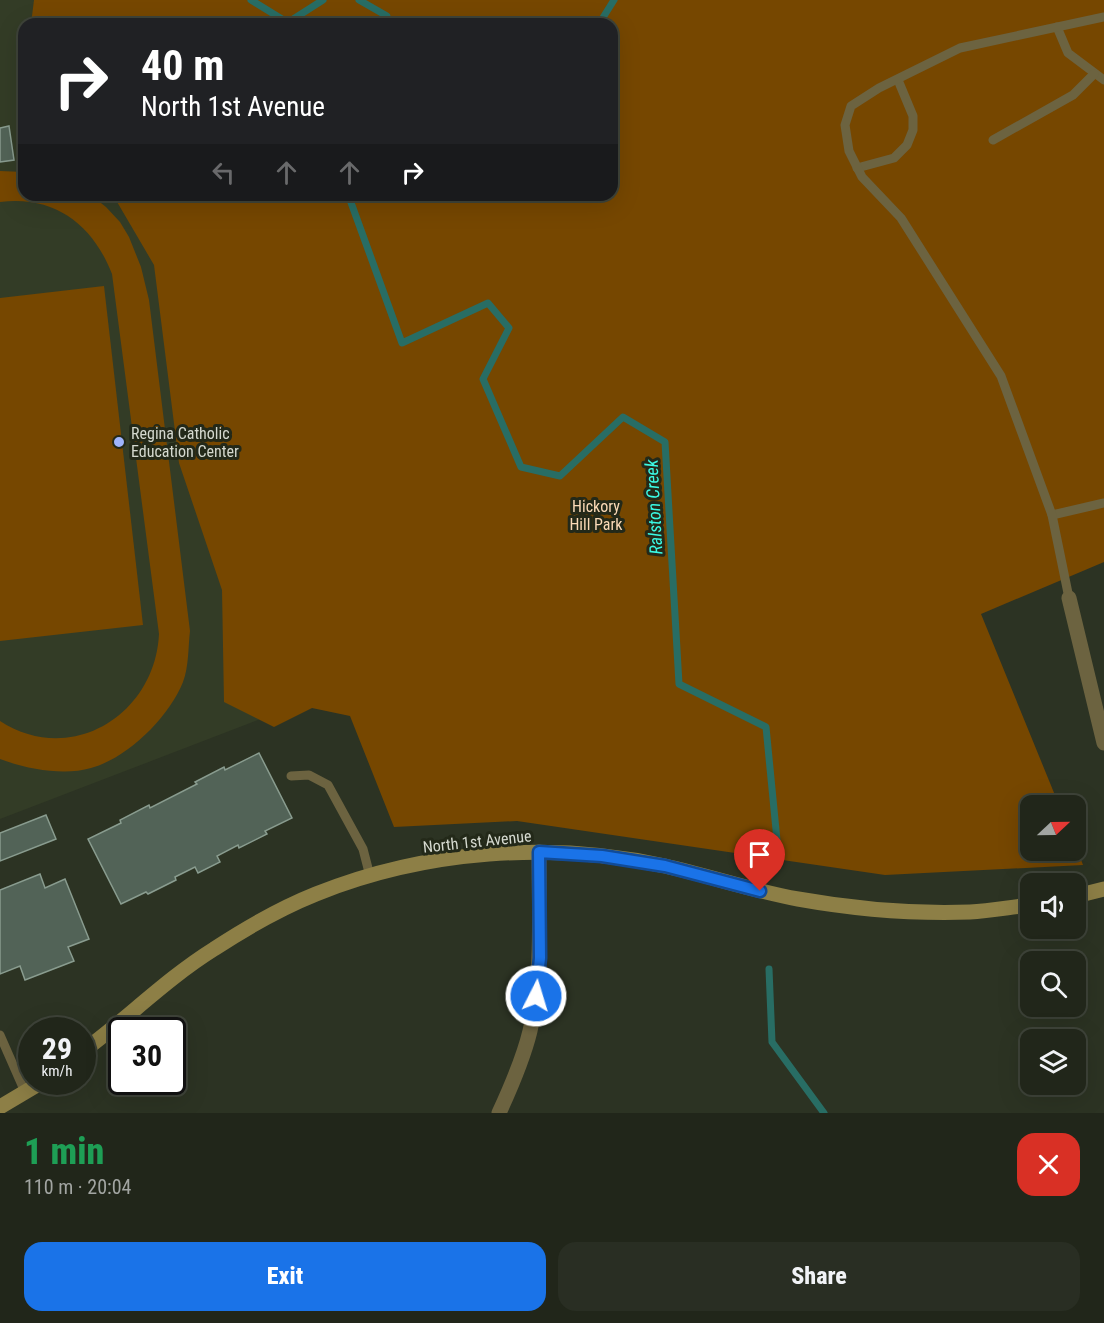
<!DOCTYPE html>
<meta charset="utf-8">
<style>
:root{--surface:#21261a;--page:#292e23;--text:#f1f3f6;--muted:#a2a5a2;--line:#3e4339;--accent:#1a73e8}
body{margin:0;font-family:"Roboto Condensed",sans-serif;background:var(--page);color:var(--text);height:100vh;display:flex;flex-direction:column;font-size:22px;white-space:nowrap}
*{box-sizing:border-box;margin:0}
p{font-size:20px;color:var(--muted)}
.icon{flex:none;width:33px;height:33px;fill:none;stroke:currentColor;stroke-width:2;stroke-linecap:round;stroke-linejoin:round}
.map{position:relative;height:1113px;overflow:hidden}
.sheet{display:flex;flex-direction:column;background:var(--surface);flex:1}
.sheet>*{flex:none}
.top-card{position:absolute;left:18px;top:18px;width:600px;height:183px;border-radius:18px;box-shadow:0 6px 24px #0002,0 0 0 2px var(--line);background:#202124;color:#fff;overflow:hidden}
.needle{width:39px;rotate:68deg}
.buttons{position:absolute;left:1020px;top:795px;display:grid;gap:12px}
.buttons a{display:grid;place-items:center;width:66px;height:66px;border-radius:12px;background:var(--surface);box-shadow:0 6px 24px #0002,0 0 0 2px var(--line);font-size:30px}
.speed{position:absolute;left:18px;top:1017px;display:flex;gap:12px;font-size:30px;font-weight:700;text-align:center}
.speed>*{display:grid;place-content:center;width:78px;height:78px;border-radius:50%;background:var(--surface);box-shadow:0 6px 24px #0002,0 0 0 2px var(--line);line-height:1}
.speed small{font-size:15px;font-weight:400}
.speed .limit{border:3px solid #111;border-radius:9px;background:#fff;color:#111}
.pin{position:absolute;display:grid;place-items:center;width:51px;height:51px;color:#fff;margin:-62px -26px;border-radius:50% 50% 50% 0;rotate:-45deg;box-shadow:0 0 6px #0007}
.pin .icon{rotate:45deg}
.me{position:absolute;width:66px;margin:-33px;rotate:5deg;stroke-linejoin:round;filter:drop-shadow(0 0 4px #0008)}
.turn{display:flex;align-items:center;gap:21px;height:126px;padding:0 24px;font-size:27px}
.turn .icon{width:78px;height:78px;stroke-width:2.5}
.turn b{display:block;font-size:42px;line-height:51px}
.lanes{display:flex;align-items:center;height:57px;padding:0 24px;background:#0003;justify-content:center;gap:30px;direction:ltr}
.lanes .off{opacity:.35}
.round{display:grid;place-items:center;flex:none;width:63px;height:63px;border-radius:18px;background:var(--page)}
.overview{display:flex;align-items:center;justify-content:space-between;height:102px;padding:0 24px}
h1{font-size:36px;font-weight:800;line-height:45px;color:#1e9e55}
.button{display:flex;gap:12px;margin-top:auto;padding:12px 24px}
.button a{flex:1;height:69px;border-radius:18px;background:var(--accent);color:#fff;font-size:24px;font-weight:800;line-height:69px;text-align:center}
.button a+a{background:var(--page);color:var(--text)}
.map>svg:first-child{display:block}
.built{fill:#333c26}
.green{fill:#764700}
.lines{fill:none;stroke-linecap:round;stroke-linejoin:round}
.stream{stroke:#286d64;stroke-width:7}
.building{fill:#526357;stroke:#899c8f;stroke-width:1.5}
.lane{stroke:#6c6340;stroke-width:9}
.street{stroke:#6c6340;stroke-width:15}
.secondary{stroke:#8d7f46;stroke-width:15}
.route-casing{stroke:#114b97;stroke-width:15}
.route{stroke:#1a73e8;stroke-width:10}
.poi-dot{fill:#9eb4fd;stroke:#232919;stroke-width:2}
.labels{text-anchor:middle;stroke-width:6;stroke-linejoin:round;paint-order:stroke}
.poi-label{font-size:16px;fill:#d5d9cf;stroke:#232919;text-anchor:start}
.park-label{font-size:16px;fill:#fad9b6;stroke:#232919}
.street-label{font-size:16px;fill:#d5d9cf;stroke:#232919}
.water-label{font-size:18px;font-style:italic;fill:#3bf9e4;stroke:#232919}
</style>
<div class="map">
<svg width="1104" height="1113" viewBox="0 0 1104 1113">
<rect width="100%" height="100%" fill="#2c3323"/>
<path class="built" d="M0,0H54L64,24H24V195H135L339,689L0,819Z"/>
<g class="green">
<path d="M34,0H1104V562L981,614L1059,805L1030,806V850H1076V846L1083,865L885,875L517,821L394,827L350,716L312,708L274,727L224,702L222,590L179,463L154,265L113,195H612V24H31Z"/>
<path d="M0,171L24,172V195H91L106,207L120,222L129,237L141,267L149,300L190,631C188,648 189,666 183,682C169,717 128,758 91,768C64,776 26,769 0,759V721C71,767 155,715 159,634L112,274C93,225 55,195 0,202Z"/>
<path d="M104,286L143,625L0,641V298Z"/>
</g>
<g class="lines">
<g class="stream">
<path d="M251,0L290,24"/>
<path d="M359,0L387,16V24"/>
<path d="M287,23L323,0"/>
<path d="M599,24L614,0"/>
<path d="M351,195L349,197L402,343L488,303L509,328L483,379L521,467L560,476L623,417L665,442L679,684L766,727L777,840"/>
<path d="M769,969L772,1042L824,1113"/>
</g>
</g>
<g class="building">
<path d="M9,126L14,160L0,162V128Z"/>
<path d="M259,753L292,818L265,831L267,834L239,848L238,845L217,856L220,862L198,873L195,867L175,877L176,880L148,894L146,892L121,904L88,839L121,823L120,820L149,805L150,808L197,784L195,782L224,767L225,770Z"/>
<path d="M46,815L56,839L0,861V833Z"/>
<path d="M40,874L45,888L65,879L89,939L68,947L74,961L25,980L20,966L0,974V890Z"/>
</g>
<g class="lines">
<g class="lane">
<path d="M1057,27L1068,53L1104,80"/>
<path d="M993,140L1073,95L1094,74"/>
<path d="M857,168L894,158L907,145L913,130V116L898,80"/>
<path d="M1052,515L1104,503"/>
<path d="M1069,598L1052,515L1001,376L901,218L862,177L849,151L845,125L851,106L879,88L960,48L1104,17"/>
<path d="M291,776L309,775L328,785L363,849L370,876"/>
<path d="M0,1035L25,1092"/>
</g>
<g class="street">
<path d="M1069,598L1104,743"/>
<path d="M499,1113C511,1087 523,1060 530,1031C543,972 539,912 539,852"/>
</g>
<g class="secondary">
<path d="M1076,896L1104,889"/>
<path d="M82,1052C127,1019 166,979 214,949C246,928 281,908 316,894C425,850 552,841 665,866C710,876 753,891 798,899C854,909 913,914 970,912C990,911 1011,907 1030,905"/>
<path d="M0,1107L42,1082"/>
</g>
</g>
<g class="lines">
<g class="route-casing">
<path id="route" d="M536,996L540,958L539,852L602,856L665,866L760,891"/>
</g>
<use href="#route" class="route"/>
</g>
<circle class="poi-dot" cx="119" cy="442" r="6"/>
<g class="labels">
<g class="poi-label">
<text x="131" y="439">Regina Catholic<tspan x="131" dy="18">Education Center</tspan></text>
</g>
<g class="park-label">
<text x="596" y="512">Hickory<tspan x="596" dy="18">Hill Park</tspan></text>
</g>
<g class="street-label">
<text transform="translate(477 841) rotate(-6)" y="6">North 1st Avenue</text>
</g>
<g class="water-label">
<text transform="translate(654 507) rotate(-93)" y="6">Ralston Creek</text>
</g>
</g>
</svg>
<div class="buttons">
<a><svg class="needle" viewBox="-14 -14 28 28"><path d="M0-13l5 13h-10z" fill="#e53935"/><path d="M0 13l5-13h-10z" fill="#a2a5a2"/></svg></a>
<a><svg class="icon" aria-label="sound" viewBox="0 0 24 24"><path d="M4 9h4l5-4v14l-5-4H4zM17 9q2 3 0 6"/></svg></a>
<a><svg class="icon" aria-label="search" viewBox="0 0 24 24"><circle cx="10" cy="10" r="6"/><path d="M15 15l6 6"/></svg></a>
<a><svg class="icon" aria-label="layers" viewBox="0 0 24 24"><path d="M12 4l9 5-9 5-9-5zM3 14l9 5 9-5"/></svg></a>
</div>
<div class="speed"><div>29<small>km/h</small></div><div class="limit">30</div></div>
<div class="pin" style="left:760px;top:891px;background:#d93025"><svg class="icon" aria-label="arrive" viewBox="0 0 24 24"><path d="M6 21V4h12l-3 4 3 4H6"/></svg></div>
<svg class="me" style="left:536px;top:996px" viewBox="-20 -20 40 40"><circle r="17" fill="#1a73e8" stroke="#fff" stroke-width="3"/><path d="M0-11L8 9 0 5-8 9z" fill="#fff"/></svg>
<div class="top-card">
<div class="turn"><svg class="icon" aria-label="right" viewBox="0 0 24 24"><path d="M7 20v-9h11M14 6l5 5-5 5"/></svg><div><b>40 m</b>North 1st Avenue</div></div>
<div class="lanes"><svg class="icon off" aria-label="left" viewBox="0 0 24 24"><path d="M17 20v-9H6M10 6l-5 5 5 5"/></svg><svg class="icon off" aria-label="ahead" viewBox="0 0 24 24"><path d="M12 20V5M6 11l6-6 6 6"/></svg><svg class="icon off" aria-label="ahead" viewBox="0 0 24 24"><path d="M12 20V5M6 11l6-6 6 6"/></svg><svg class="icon" aria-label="right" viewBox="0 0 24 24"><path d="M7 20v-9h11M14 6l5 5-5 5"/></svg></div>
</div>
</div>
<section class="sheet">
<div class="overview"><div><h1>1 min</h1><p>110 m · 20:04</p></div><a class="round" style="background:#d93025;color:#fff"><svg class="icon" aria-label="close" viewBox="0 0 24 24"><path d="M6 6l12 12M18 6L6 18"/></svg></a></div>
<div class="button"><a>Exit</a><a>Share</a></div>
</section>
